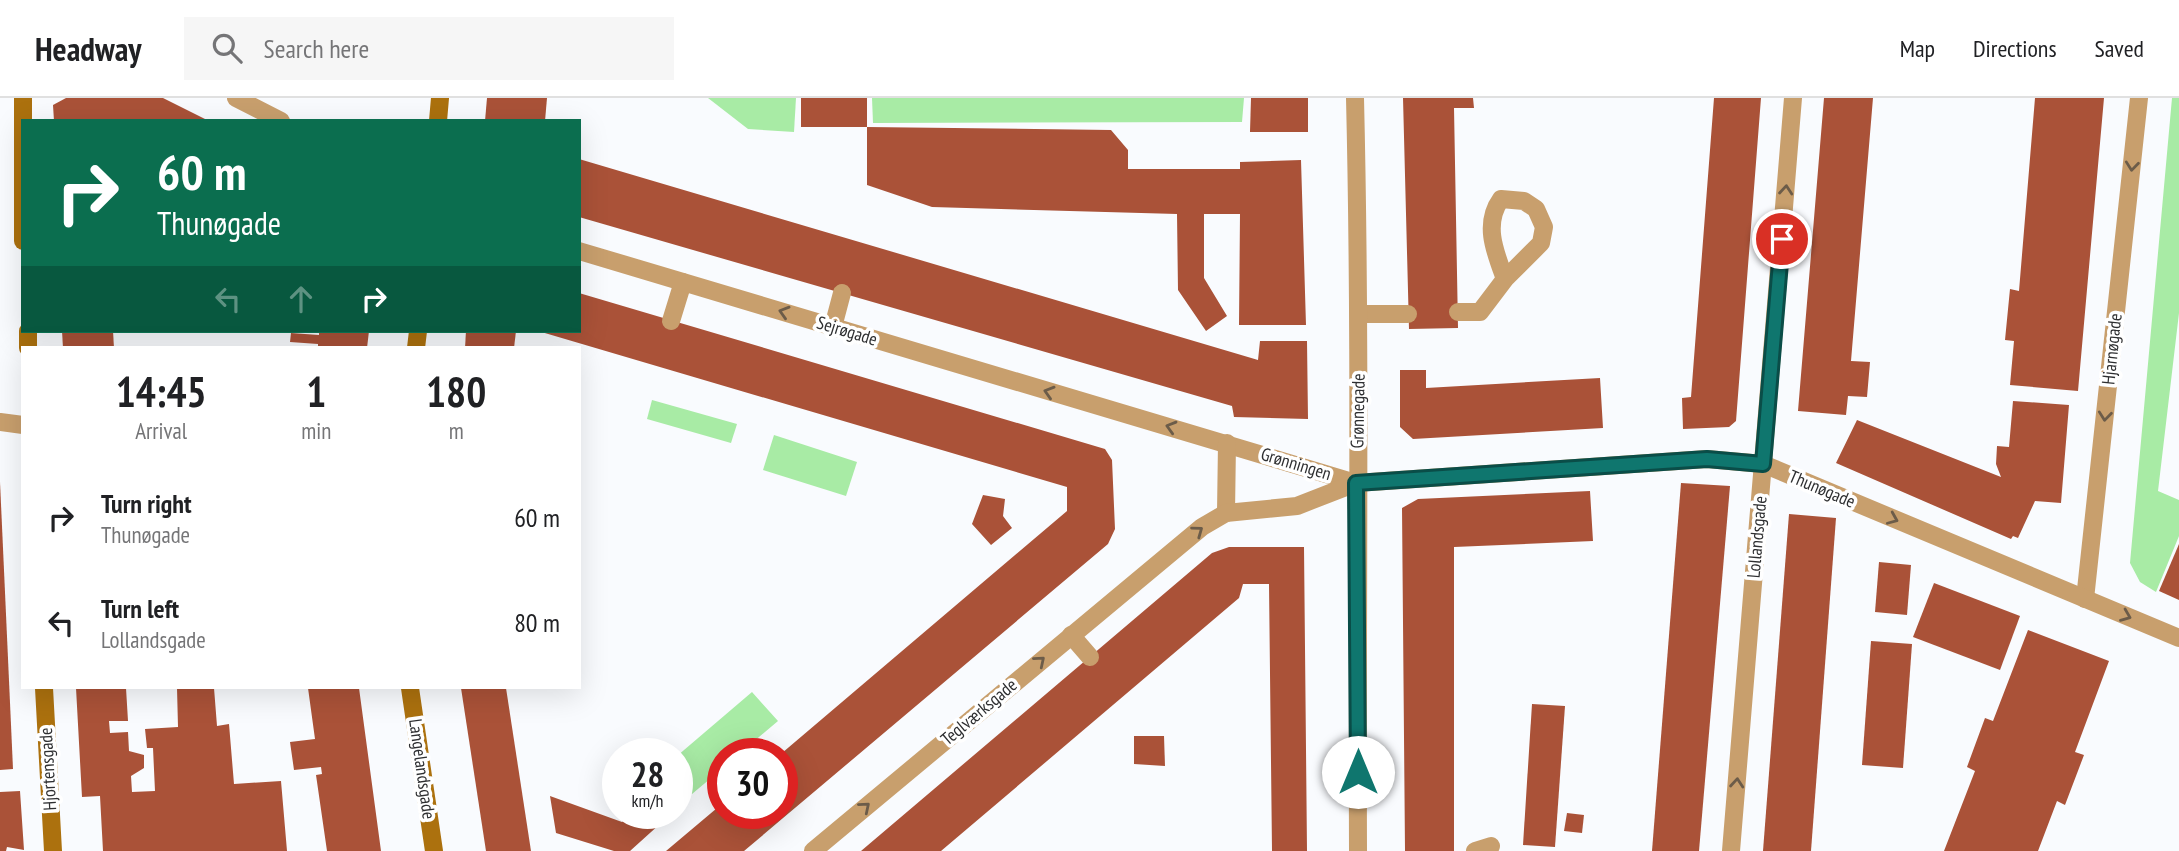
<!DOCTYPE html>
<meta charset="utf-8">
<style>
:root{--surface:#fff;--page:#f6f6f6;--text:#202124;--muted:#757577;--line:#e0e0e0}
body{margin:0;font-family:"PT Sans Narrow",sans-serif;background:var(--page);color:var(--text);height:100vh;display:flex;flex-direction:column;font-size:26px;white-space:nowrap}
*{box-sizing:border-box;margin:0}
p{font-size:23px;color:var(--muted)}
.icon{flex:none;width:38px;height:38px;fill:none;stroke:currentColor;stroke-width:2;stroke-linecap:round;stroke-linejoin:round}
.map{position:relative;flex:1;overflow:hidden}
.details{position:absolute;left:21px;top:248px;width:560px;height:343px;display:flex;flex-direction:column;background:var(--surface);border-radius:0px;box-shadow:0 7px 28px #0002}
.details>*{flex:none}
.guide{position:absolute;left:21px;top:21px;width:560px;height:214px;border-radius:0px;box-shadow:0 7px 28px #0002;background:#0b6e4f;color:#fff;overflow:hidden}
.speed{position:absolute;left:602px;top:640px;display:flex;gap:14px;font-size:35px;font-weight:700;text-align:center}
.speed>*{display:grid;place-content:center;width:91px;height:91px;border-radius:50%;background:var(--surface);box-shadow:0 7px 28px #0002;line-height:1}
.speed small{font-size:18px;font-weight:400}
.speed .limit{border:10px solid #d22;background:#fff;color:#111}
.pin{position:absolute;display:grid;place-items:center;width:60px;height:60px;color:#fff;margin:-30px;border:4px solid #fff;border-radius:50%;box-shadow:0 2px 7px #0007}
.me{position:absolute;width:77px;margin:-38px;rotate:0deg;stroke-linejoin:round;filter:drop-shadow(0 0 5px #0008)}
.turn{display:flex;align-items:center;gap:24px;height:147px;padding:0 21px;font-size:32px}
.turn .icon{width:91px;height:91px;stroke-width:2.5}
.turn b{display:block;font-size:49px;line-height:60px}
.lanes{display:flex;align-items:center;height:66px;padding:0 21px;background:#0003;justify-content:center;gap:35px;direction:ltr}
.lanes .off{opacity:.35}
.eta{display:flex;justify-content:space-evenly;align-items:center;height:119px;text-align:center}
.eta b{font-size:42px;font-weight:700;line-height:49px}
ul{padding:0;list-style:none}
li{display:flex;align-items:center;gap:21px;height:105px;padding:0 21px}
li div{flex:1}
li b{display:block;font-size:26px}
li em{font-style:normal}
header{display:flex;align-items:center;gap:42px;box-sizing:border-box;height:98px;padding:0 35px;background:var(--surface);border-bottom:2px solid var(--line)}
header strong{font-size:33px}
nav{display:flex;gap:38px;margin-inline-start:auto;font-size:24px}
.search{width:490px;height:63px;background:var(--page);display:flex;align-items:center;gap:18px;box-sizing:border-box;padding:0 24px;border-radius:0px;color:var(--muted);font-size:26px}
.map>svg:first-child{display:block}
.green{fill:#a8eba5}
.building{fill:#aa5238}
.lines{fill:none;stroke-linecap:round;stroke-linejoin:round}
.lane{stroke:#c89f6d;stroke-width:18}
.street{stroke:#c89f6d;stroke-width:18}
.secondary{stroke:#ac710e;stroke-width:18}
.oneway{stroke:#6c5c49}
.route-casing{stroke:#0a4d48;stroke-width:18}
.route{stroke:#0f766e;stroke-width:12}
.labels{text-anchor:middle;stroke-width:7;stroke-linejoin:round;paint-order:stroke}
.street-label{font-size:18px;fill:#2e2f31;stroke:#fff}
</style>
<header>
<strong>Headway</strong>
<div class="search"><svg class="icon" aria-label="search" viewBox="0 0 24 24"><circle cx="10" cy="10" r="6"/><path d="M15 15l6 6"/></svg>Search here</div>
<nav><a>Map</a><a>Directions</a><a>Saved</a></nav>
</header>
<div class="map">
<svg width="2179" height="753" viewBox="0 0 2179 753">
<rect width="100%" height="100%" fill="#f9fbfe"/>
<g class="green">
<path d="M708,0H796L794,34L748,31Z"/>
<path d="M872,0H1244L1242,24L873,25Z"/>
<path d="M2172,0H2179V215L2158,393L2179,402V438L2156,494L2140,484L2130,465Z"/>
<path d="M652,302L737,326L731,345L647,321Z"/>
<path d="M774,337L857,364L846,398L763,372Z"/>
<path d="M752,594L778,623L739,656H723V670L692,696L677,679V658Z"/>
</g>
<g class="building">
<path d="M66,0H163L209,23H54L53,7Z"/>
<path d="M487,0H547L545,23H485Z"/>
<rect x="801" y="0" width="66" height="29"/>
<path d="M1251,0H1308V34H1250Z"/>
<path d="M1403,0H1473L1474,10H1454L1458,230L1409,231Z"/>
<path d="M1714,0H1761L1736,323L1729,329L1683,331L1682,300L1691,299Z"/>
<path d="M1824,0H1873L1851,263L1870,264L1867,299L1848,298L1846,317L1798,313Z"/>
<path d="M2035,0H2104L2078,293L2010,287L2014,243L2005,242L2010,191L2019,193Z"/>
<path d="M867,29L1111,32L1128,52V71H1240V64L1301,62L1306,227H1239L1240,116H1204V180L1227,218L1206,233L1178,192L1177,116L932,109L867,87Z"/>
<path d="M579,61L1258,262L1260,243H1307L1308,321L1234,319L1232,308L579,119Z"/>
<path d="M579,195L1105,351L1112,362L1115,431L1108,446L744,753H666L723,705V716H782V655L1067,413V389L538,233H579Z"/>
<path d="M62,233H113L114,250H63Z"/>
<path d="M319,233H369L367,250H318V246L290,244L291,235L319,237Z"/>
<path d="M466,233H516L514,250H465Z"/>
<path d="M1400,272H1426V290L1600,280L1603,330L1413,341L1400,329Z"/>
<path d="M2013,303L2069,307L2061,405L2035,403L2018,440L2013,438L2011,441L1836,365L1857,322L2001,379L1996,366L1997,348L2009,349Z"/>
<path d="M0,384L13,671L0,672Z"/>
<path d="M1681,385L1730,388L1699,753H1652Z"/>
<path d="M1590,393L1593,443L1454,449V753H1405L1402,410L1418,401Z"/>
<path d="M983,397L1005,401L1003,418L1012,430L991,447L972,426Z"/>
<path d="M1789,416L1836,420L1811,753H1763Z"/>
<path d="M2179,446V502L2159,493Z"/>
<path d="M1229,449H1304L1307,753H1272L1269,486H1243L1239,500L941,753H861L1212,455Z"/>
<path d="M1879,464L1911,467L1907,517L1875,514Z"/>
<path d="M1934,485L2020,518L2000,572L1913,539Z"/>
<path d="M2028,532L2109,563L2075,654L2084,657L2065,707L2057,703L2038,753H1944L1975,673L1967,669L1985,620L1993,623Z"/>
<path d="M1871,543L1912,546L1903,670L1862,667Z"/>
<path d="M76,590H126L128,623H109L110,635L128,634L129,653L144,657V670L131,678L132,694L155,693L153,650H147L145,631L178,629L177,590H214L217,628L229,626L234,686L281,683L287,753H103L100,698L82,699Z"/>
<path d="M308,590H359L381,753H327L316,677L322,676L321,669L294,672L290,644L315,641Z"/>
<path d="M461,590H506L531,753H486Z"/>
<path d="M1532,606L1565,608L1555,749L1523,747Z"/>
<path d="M1134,638H1164L1165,668L1134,666Z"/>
<path d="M20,693L24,752L7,749L6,753H0V694Z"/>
<path d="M550,698L622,724L630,716H671L630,753H614L556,735Z"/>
<path d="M1567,715L1584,717L1582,735L1564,733Z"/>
</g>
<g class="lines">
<g class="lane">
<path d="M1458,214H1480L1505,181C1495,154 1483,126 1501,101L1524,103L1536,111L1544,129L1541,145L1505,181"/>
<path d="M1360,216H1408"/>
<path d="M671,223L683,184"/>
<path d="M833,229L842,195"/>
<path d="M1071,537L1090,559"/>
<path d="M1475,753L1491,748"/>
</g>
<g class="street">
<path d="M236,0L281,23"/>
<path d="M1355,0C1361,251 1357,502 1358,753"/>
<path d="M579,153L1356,385"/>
<path d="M0,324L23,327"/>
<path d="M1226,415L1227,345"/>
<path d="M2085,501L2139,0"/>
<path d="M813,753L1202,429L1226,415L1297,408L1356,385L1707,361L1763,366L2179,540"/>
<path d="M1731,753L1793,0"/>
</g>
<g class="secondary">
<path d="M438,23L440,0"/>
<path d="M23,143V0"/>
<path d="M28,233V250"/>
<path d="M416,250L418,233"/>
<path d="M44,590L53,753"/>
<path d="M410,590L434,753"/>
</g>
</g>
<defs><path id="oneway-chevron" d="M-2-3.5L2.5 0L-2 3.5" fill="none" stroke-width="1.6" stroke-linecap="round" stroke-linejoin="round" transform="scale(1.75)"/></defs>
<g class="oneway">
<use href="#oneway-chevron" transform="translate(2132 68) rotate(96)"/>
<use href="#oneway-chevron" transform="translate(1786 92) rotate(-85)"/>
<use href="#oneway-chevron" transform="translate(784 214) rotate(-163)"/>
<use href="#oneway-chevron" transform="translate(1049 294) rotate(-163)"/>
<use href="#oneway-chevron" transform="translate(2105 318) rotate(96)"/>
<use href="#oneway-chevron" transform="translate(1171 329) rotate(-164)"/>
<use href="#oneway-chevron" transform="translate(1893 421) rotate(23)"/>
<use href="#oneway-chevron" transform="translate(1198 433) rotate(-36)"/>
<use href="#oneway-chevron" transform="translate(2126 518) rotate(22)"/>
<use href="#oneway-chevron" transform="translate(1040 563) rotate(-40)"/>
<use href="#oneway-chevron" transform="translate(1737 685) rotate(-85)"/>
<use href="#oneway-chevron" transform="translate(865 709) rotate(-40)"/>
</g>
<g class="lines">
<g class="route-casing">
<path id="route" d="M1358,674L1356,385L1707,361L1763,366L1782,141"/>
</g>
<use href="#route" class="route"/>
</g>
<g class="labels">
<g class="street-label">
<text transform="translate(847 233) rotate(17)" y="6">Sejrøgade</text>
<text transform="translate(2112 251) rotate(-84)" y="6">Hjarnøgade</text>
<text transform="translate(1358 313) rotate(-89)" y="6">Grønnegade</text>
<text transform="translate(1296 366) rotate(17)" y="6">Grønningen</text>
<text transform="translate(1822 391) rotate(23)" y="6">Thunøgade</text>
<text transform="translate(1757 439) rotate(-85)" y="6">Lollandsgade</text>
<text transform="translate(979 614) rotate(-40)" y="6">Teglværksgade</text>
<text transform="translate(48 671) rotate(-93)" y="6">Hjortensgade</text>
<text transform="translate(422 671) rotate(82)" y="6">Langelandsgade</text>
</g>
</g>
</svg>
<div class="speed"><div>28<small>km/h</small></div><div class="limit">30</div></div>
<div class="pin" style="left:1782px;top:141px;background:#d93025"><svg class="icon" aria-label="arrive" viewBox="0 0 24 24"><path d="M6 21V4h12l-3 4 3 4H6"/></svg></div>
<svg class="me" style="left:1358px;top:674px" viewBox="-20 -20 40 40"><circle r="19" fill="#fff"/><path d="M0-13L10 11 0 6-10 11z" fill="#0f766e"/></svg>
<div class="guide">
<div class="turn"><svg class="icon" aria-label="right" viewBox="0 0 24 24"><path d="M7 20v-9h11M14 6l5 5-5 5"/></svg><div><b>60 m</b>Thunøgade</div></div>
<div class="lanes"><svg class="icon off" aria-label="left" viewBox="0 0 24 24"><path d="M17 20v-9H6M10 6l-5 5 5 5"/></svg><svg class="icon off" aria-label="ahead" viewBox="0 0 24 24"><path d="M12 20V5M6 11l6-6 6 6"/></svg><svg class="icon" aria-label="right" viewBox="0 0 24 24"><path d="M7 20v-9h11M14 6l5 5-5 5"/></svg></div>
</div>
<section class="details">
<div class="eta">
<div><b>14:45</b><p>Arrival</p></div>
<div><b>1</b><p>min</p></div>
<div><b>180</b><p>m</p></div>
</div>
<ul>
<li><svg class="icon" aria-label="right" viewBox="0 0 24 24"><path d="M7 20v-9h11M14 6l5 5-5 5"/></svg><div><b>Turn right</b><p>Thunøgade</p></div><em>60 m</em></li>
<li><svg class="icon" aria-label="left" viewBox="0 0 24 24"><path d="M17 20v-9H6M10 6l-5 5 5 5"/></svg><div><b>Turn left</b><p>Lollandsgade</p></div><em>80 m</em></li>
</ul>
</section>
</div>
